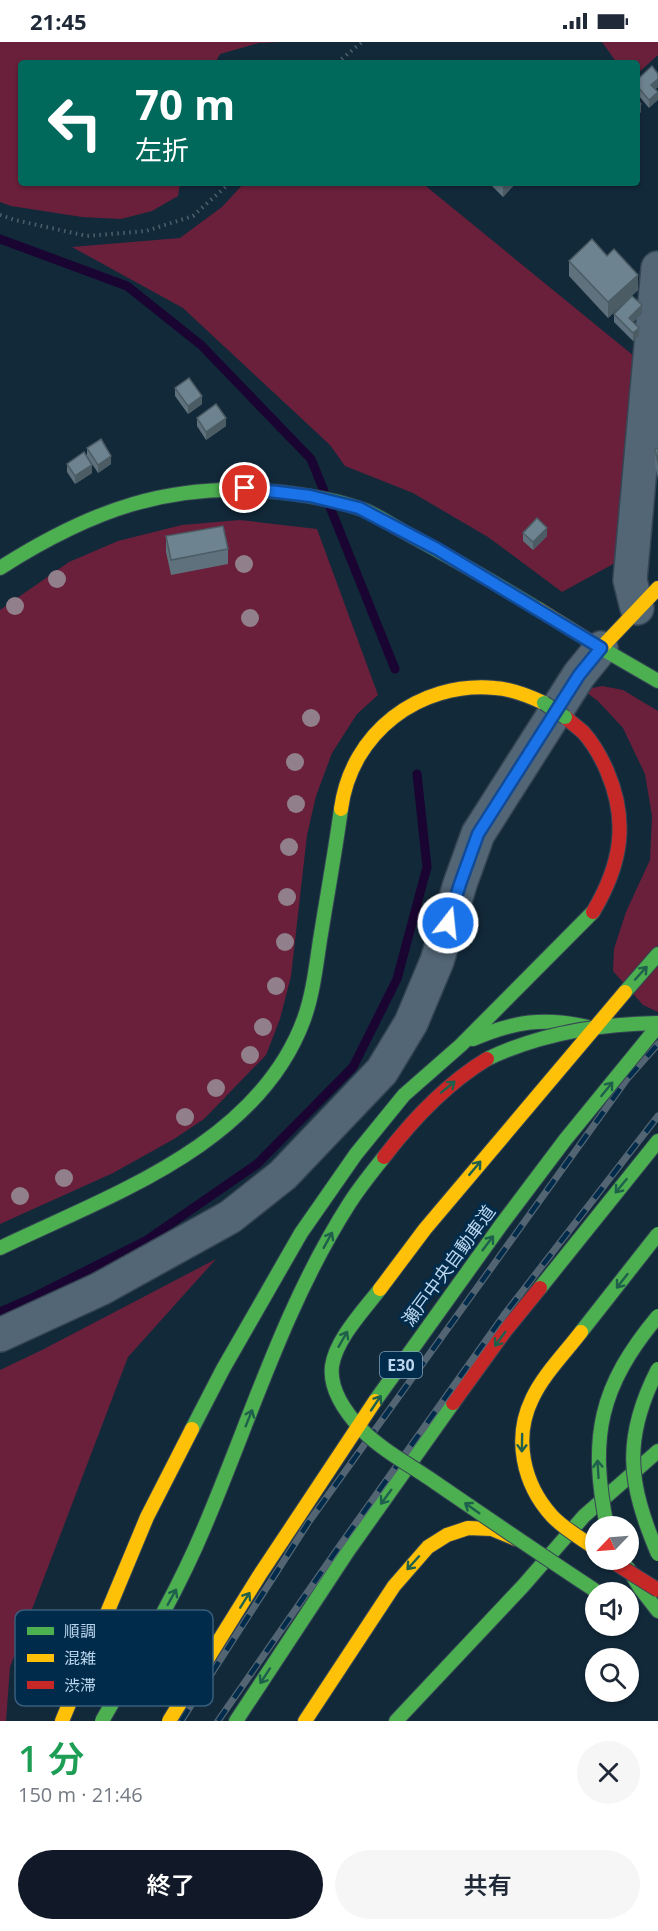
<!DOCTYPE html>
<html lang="ja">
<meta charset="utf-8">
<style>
:root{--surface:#fff;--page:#f6f6f7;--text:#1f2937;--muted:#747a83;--accent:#111827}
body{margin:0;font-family:"Open Sans","Noto Sans JP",sans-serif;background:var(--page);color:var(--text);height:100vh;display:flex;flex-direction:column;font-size:22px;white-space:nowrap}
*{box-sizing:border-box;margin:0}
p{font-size:20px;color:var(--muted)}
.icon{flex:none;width:33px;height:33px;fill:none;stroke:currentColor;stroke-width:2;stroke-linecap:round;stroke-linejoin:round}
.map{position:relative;height:1679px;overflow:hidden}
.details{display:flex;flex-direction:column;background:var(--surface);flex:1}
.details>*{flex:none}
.guide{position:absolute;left:18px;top:18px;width:622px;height:126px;border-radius:6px;box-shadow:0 2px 4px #0004;background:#00695c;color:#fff;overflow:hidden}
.needle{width:39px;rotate:245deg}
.buttons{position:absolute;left:585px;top:1474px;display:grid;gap:12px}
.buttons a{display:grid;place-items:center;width:54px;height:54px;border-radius:50%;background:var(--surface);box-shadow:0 2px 4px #0004;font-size:30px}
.pin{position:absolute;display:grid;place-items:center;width:51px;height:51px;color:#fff;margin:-26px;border:3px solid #fff;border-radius:50%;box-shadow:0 2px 6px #0007}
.me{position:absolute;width:66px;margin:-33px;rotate:16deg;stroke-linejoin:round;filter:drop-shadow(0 0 4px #0008)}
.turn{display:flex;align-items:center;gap:21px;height:126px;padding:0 18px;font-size:27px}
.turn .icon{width:78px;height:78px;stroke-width:2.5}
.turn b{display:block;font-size:42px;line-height:51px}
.round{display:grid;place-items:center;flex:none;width:63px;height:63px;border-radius:32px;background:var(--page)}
.summary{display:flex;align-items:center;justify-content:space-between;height:102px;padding:0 18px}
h1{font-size:36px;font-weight:600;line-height:45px;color:#1e9e55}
.button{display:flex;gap:12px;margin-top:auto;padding:12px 18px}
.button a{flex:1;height:69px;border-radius:36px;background:var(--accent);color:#fff;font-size:24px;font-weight:600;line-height:69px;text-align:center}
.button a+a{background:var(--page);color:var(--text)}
.status{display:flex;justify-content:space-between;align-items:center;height:42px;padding:0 30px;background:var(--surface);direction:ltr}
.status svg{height:16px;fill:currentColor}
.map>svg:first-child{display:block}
.green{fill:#6a203a}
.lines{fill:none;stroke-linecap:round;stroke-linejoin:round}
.stream{stroke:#1a0431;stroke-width:9}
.street-casing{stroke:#354554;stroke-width:36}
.fast-casing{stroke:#354554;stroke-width:16}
.slow-casing{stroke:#354554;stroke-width:16}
.jam-casing{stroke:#354554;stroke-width:16}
.path{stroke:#4e5f6d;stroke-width:4;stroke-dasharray:1.5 4.5;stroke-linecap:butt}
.street{stroke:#536676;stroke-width:33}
.fast{stroke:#4caf50;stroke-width:14}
.slow{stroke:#ffc107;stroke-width:14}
.jam{stroke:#c62828;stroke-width:14}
.rail-casing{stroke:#536573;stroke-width:7}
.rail{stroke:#012b4b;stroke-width:4.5;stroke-dasharray:14;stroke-linecap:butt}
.fast-bridge-casing{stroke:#354554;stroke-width:16;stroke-linecap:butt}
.slow-bridge-casing{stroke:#354554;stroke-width:16;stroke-linecap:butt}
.jam-bridge-casing{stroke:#354554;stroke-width:16;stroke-linecap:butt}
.fast-bridge{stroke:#4caf50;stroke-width:14}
.slow-bridge{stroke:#ffc107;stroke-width:14}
.jam-bridge{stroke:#c62828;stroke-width:14}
.tree{fill:#917f8b}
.wall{fill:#5e717c}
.shaded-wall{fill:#4c5c65}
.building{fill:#6d8390;stroke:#4c5c65;stroke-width:1.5}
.oneway{stroke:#1f604d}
.route-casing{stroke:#114b97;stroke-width:15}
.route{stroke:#1a73e8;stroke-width:10}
.labels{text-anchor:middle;stroke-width:6;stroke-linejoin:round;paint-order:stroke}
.shield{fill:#012b4b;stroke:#82a2bd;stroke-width:1.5}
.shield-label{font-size:16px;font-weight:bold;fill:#bad5ee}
.street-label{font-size:18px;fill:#bad5ee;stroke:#012b4b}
.key{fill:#012b4b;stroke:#385e7c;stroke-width:1.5}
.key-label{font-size:16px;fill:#bad5ee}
</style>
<div class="status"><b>21:45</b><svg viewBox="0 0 49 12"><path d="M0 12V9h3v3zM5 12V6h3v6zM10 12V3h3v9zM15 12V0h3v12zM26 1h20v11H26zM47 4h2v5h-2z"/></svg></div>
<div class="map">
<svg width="658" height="1679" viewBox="0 0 658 1679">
<rect width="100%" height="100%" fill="#12293a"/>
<g class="green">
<path d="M0,0H279L259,1L220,12L215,21H21V141H180L178,154L152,169L121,177L82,175L11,164L0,160Z"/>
<path d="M602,0H658V13L638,31V21H617Z"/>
<path d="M244,141H422L640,319L615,521L562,550L488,495L413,451L345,424L330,403L183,266L72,205L180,196L222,165Z"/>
<path d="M240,478L317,487L378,653L357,672L332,711L316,754L307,793L291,934L280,977L266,1013L204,1077L174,1097L113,1131L0,1182V568L69,520L118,499L182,483Z"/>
<path d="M602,644L623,648L658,669V970L643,963L613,929L614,907L626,870L650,818L652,774L645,732L623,686L598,659L583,648Z"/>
<path d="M216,1217L128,1315L10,1625L6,1679H0V1328L42,1308Z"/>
</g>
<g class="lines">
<g class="stream">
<path d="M0,197L127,244L201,303L311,417L324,449"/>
<path d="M330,465L395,627"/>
<path d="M0,1270L30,1257L147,1198L257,1122L353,1025L397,937L427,825L417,732"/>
</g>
<g class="street-casing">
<g id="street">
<path d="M637,566L630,538L658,226"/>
<path d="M0,1293L100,1247L230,1175L283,1133L382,1029L411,981L437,919L460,842L478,792L579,633L601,606"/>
</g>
</g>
<g class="fast-casing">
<g id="fast">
<path d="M0,526C91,468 170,439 279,450C307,453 337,458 364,468C379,474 393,484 408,492C452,516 495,541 538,567"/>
<path d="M601,606L658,639"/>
<path d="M625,950L658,912"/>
<path d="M473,997C515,979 544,975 588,985"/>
<path d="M0,1206C110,1153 258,1103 304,977C313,952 316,924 320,898C327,854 335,811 341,767"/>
<path d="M540,1246L658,1099"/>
<path d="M192,1387L223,1327L301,1191L356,1112L404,1053L461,1003L593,870"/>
<path d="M628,1526L640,1546L658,1569"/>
<path d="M236,1679L348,1509L453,1361"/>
<path d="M396,1679L523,1544L584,1474L658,1409"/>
</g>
</g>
<g class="slow-casing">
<g id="slow">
<path d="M538,567L601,606L658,546"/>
<path d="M341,767C351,691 419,639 495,646C512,647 529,654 544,661"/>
<path d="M62,1679L147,1475L192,1387"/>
<path d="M305,1679L394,1544L428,1505L447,1493L468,1486L492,1487L516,1497"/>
</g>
</g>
<g class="jam-casing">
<g id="jam">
<path d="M565,675C571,680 577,685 583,690C593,701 601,715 607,729C629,780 621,823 593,870"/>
<path d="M453,1361L505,1289L540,1246"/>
</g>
</g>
<g class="path">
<path d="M337,21L362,0"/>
<path d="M0,173L15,178L87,194L146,189L193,174L230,141"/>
</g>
<use href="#street" class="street"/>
<use href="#fast" class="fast"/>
<use href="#slow" class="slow"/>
<use href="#jam" class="jam"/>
<g class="rail-casing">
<g id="rail">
<path d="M181,1679L308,1481L627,1037L658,1002"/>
<path d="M218,1679L341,1502L504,1273L658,1074"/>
</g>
</g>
<use href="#rail" class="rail"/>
<g class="fast-bridge-casing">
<g id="fast-bridge">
<path d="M544,661L565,675"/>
<path d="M487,1017C541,991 598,982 658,981"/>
<path d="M380,1247C364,1268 336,1297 332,1324C329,1348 346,1371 362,1388C383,1409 412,1424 436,1441C490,1478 544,1515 599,1551"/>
<path d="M581,1290L658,1192"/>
<path d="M658,1327C622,1397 628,1441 658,1512"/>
<path d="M375,1359L501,1183L565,1098L658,984"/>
<path d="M607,1485C589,1395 599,1345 658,1274"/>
<path d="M102,1679C138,1616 176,1553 204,1486C250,1378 285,1262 349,1162C359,1146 372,1130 384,1115"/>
</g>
</g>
<g class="slow-bridge-casing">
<g id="slow-bridge">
<path d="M380,1247L425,1187L625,950"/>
<path d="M581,1290C565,1311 543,1333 532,1357C513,1396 523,1442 552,1474C564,1487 581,1496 596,1507"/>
<path d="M169,1679L259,1534L375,1359"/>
</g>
</g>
<g class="jam-bridge-casing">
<g id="jam-bridge">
<path d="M384,1115C413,1077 446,1042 487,1017"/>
<path d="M610,1518L658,1548"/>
</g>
</g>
<use href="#fast-bridge" class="fast-bridge"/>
<use href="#slow-bridge" class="slow-bridge"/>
<use href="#jam-bridge" class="jam-bridge"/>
</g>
<g class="tree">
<circle cx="244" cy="522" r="9"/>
<circle cx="57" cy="537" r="9"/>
<circle cx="15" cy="564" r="9"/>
<circle cx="250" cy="576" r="9"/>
<circle cx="311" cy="676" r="9"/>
<circle cx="295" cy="720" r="9"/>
<circle cx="296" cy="762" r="9"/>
<circle cx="289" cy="805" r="9"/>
<circle cx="287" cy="855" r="9"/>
<circle cx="285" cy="900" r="9"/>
<circle cx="276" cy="944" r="9"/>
<circle cx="263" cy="985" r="9"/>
<circle cx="250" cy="1013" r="9"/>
<circle cx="216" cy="1046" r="9"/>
<circle cx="185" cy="1075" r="9"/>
<circle cx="64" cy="1136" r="9"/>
<circle cx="20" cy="1154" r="9"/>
</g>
<g class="wall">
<path d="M658,32V45L655,47L649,66L638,53V37Z"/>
<path d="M489,141H516L503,155Z"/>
<path d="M569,219L638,248L608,276L569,234Z"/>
<path d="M614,272H642L633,280L639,294L633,299L614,280Z"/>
<path d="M175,346L202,362L188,372L175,354Z"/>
<path d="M197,376L226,384L206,398L197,384Z"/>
<path d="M87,406L111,422L98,431L87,414Z"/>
<path d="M658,406V437L655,422V407Z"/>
<path d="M67,422L92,431L75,442L67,430Z"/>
<path d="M523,491L547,494L533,508L523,499Z"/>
<path d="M166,494L228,507V522L171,533L166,510Z"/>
</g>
<g class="shaded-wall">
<path d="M658,37V45L651,51V43Z"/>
<path d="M658,50V58L649,66V58Z"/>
<path d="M641,62V70L638,74V66Z"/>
<path d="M503,141H516L503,155Z"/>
<path d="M638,233V248L608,276V260Z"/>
<path d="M642,263V272L629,284V276Z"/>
<path d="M639,286V294L633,299V291Z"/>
<path d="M202,354V362L188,372V364Z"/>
<path d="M226,376V384L206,398V390Z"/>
<path d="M111,414V422L98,431V423Z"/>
<path d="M92,423V431L75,442V434Z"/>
<path d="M547,486V494L533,508V500Z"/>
</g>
<g class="building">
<path d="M652,24L658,32V37L651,43L658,50L649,58L638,45V37Z"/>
<path d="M638,58L641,62L638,66Z"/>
<path d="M592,197L607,214L614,207L638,233L608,260L569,219Z"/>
<path d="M632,254L642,263L629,276L639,286L633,291L614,272Z"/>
<path d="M189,336L202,354L188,364L175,346Z"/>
<path d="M216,362L226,376L206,390L197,376Z"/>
<path d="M101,397L111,414L98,423L87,406Z"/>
<path d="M658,406V421L655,407Z"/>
<path d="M84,410L92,423L75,434L67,422Z"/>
<path d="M537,476L547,486L533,500L523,491Z"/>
<path d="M223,484L228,507L171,518L166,494Z"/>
</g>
<defs><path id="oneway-shaft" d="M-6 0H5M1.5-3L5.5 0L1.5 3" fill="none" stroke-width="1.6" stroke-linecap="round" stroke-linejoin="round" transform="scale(1.5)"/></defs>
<g class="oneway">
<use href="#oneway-shaft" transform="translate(641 931) rotate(-48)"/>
<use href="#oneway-shaft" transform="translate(448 1045) rotate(-39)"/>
<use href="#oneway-shaft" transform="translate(607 1047) rotate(-51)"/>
<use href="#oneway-shaft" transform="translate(475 1126) rotate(-50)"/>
<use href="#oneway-shaft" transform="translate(621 1144) rotate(129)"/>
<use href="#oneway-shaft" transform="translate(328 1198) rotate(-61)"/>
<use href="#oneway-shaft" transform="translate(488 1201) rotate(-53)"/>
<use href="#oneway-shaft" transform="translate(622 1239) rotate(128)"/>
<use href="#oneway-shaft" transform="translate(343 1297) rotate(-60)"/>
<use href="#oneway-shaft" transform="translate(500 1297) rotate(126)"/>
<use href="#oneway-shaft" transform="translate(376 1361) rotate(-56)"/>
<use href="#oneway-shaft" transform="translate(249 1376) rotate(-68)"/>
<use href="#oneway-shaft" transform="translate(522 1401) rotate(91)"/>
<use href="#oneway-shaft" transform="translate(598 1427) rotate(-93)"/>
<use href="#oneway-shaft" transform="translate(386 1455) rotate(126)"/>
<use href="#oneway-shaft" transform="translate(472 1466) rotate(-145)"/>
<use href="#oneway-shaft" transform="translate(413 1521) rotate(132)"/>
<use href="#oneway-shaft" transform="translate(172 1555) rotate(-61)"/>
<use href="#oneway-shaft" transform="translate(245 1558) rotate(-58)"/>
<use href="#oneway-shaft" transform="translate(265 1634) rotate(123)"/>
</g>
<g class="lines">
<g class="route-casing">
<path id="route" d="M245,446L310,454L359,466L437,507L601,606L579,633L478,792L460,842L448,881"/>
</g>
<use href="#route" class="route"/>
</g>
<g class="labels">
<rect class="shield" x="380" y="1310" width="42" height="26" rx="4.5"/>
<g class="shield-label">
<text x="401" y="1329">E30</text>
</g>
<g class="street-label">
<text transform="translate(449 1224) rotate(-54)" y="6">瀬戸中央自動車道</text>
</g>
</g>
<rect x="15" y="1568" width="198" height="96" rx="9" class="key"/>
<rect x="27" y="1585" width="27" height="8" fill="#4caf50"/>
<rect x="27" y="1612" width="27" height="8" fill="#ffc107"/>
<rect x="27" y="1639" width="27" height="8" fill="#c62828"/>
<g class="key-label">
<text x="64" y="1595">順調</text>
<text x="64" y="1622">混雑</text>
<text x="64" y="1649">渋滞</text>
</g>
</svg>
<div class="buttons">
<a><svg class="needle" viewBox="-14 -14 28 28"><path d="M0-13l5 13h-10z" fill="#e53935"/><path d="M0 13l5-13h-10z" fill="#747a83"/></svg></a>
<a><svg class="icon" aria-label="sound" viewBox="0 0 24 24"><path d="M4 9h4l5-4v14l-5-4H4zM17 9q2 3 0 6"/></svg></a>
<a><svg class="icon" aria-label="search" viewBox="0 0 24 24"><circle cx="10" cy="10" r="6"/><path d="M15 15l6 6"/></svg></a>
</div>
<div class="pin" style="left:245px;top:446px;background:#d93025"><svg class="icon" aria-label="arrive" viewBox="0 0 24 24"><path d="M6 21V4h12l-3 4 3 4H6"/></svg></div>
<svg class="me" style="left:448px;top:881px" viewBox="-20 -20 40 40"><circle r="17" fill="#1a73e8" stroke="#fff" stroke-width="3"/><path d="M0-11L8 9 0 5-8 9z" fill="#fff"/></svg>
<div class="guide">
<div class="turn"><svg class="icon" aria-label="left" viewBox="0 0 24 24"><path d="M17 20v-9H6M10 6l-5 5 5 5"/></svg><div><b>70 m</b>左折</div></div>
</div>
</div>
<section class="details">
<div class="summary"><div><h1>1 分</h1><p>150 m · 21:46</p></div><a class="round"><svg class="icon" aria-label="close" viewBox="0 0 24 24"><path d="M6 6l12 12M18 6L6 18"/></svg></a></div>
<div class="button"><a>終了</a><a>共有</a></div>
</section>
